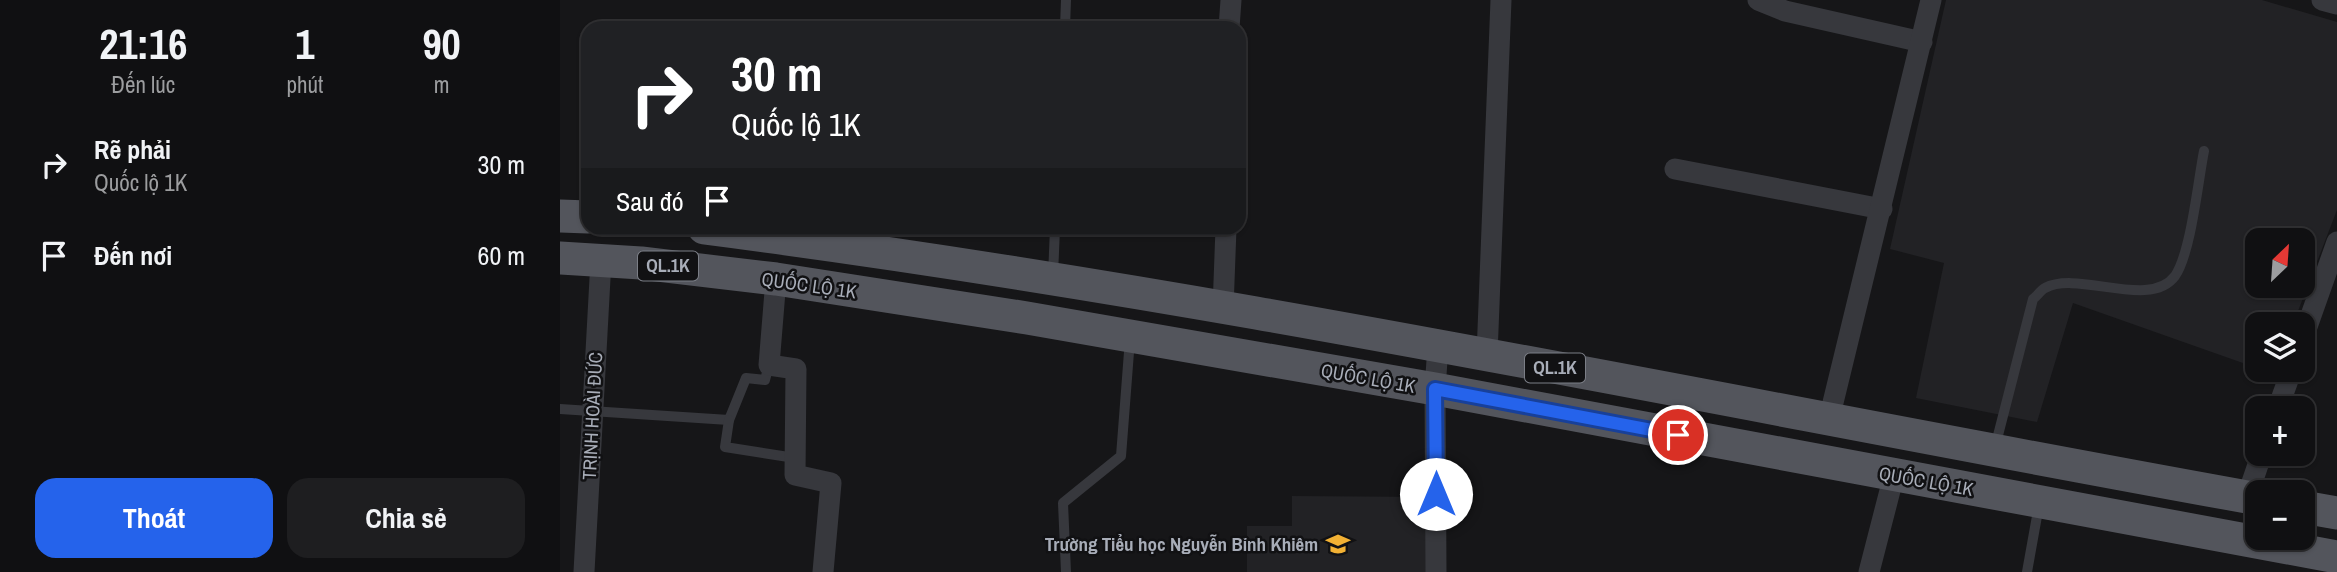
<!DOCTYPE html>
<html lang="vi">
<meta charset="utf-8">
<style>
:root{--surface:#101012;--page:#1e1e20;--text:#f1f3f6;--muted:#9c9d9f;--line:#303032;--accent:#2563eb}
body{margin:0;font-family:"Archivo Narrow",sans-serif;background:var(--page);color:var(--text);height:100vh;display:flex;flex-direction:column;font-size:26px;white-space:nowrap}
*{box-sizing:border-box;margin:0}
p{font-size:23px;color:var(--muted)}
.icon{flex:none;width:38px;height:38px;fill:none;stroke:currentColor;stroke-width:2;stroke-linecap:round;stroke-linejoin:round}
.map{position:relative;flex:1;overflow:hidden}
.panel{display:flex;flex-direction:column;background:var(--surface);width:560px}
.panel>*{flex:none}
.guide{position:absolute;left:21px;top:21px;width:665px;height:214px;border-radius:21px;box-shadow:0 2px 5px #0004,0 0 0 2px var(--line);background:#202124;color:#fff;overflow:hidden}
.needle{width:46px;rotate:25deg}
.fabs{position:absolute;left:1685px;top:228px;display:grid;gap:14px}
.fabs a{display:grid;place-items:center;width:70px;height:70px;border-radius:14px;background:var(--surface);box-shadow:0 2px 5px #0004,0 0 0 2px var(--line);font-size:35px}
.pin{position:absolute;display:grid;place-items:center;width:60px;height:60px;color:#fff;margin:-30px;border:4px solid #fff;border-radius:50%;box-shadow:0 2px 7px #0007}
.me{position:absolute;width:77px;margin:-38px;rotate:0deg;stroke-linejoin:round;filter:drop-shadow(0 0 5px #0008)}
.turn{display:flex;align-items:center;gap:24px;height:147px;padding:0 35px;font-size:32px}
.turn .icon{width:91px;height:91px;stroke-width:2.5}
.turn b{display:block;font-size:49px;line-height:60px}
.then{display:flex;align-items:center;height:66px;padding:0 35px;background:#0003;gap:14px;font-size:26px}
.eta{display:flex;justify-content:space-evenly;align-items:center;height:119px;text-align:center}
.eta b{font-size:42px;font-weight:800;line-height:49px}
.cta{display:flex;gap:14px;margin-top:auto;padding:14px 35px}
.cta a{flex:1;height:80px;border-radius:21px;background:var(--accent);color:#fff;font-size:28px;font-weight:800;line-height:80px;text-align:center}
.cta a+a{background:var(--page);color:var(--text)}
ul{padding:0;list-style:none}
li{display:flex;align-items:center;gap:21px;height:91px;padding:0 35px}
li div{flex:1}
li b{display:block;font-size:26px}
li em{font-style:normal}
main{display:flex;flex:1;min-height:0}
.map>svg:first-child{display:block}
.built{fill:#222225;fill-rule:evenodd}
.lines{fill:none;stroke-linecap:round;stroke-linejoin:round}
.lane{stroke:#37383d;stroke-width:10}
.street{stroke:#37383d;stroke-width:21}
.primary{stroke:#53555c;stroke-width:33}
.route-casing{stroke:#184099;stroke-width:18}
.route{stroke:#2563eb;stroke-width:12}
.labels{text-anchor:middle;stroke-width:5;stroke-linejoin:round;paint-order:stroke}
.shield{fill:#111113;stroke:#7b7e86;stroke-width:2}
.shield-label{font-size:18px;font-weight:bold;fill:#a8adb8}
.street-label{font-size:19px;fill:#a8adb8;stroke:#111113}
.poi-label{font-size:19px;font-weight:bold;fill:#a8adb8;stroke:#111113;text-anchor:end}
</style>
<main>
<section class="panel">
<div class="eta">
<div><b>21:16</b><p>Đến lúc</p></div>
<div><b>1</b><p>phút</p></div>
<div><b>90</b><p>m</p></div>
</div>
<ul>
<li><svg class="icon" aria-label="right" viewBox="0 0 24 24"><path d="M7 20v-9h11M14 6l5 5-5 5"/></svg><div><b>Rẽ phải</b><p>Quốc lộ 1K</p></div><em>30 m</em></li>
<li><svg class="icon" aria-label="arrive" viewBox="0 0 24 24"><path d="M6 21V4h12l-3 4 3 4H6"/></svg><div><b>Đến nơi</b></div><em>60 m</em></li>
</ul>
<div class="cta"><a>Thoát</a><a>Chia sẻ</a></div>
</section>
<div class="map">
<svg width="1777" height="572" viewBox="0 0 1777 572">
<rect width="100%" height="100%" fill="#161618"/>
<g class="built">
<path d="M1386,0H1702L1777,22V210L1733,324H1698L1697,368L1513,303L1477,422L1356,398L1384,263L1330,249ZM1698,240H1743V285H1698Z"/>
<path d="M732,496L869,497V572H687V526H732Z"/>
</g>
<g class="lines">
<g class="lane">
<path d="M505,28L506,0"/>
<path d="M493,276L495,228"/>
<path d="M0,409L169,420L186,378L205,380L209,365"/>
<path d="M169,420L165,447L235,458"/>
<path d="M1435,447L1473,299C1477,296 1481,290 1485,288C1518,270 1590,310 1615,276C1631,253 1638,181 1644,151"/>
<path d="M506,572L503,503L561,456L570,339"/>
<path d="M1467,572L1479,505"/>
</g>
<g class="street">
<path d="M1198,0L1225,11L1362,42"/>
<path d="M1762,0L1777,4"/>
<path d="M669,28L671,0"/>
<path d="M1115,169L1322,209"/>
<path d="M216,279L209,365L236,369L235,475L271,483L263,572"/>
<path d="M663,309L666,228"/>
<path d="M1743,338L1777,242"/>
<path d="M927,355L941,0"/>
<path d="M1718,408L1732,369"/>
<path d="M1269,419L1371,0"/>
<path d="M1687,497L1702,453"/>
<path d="M24,572L41,260"/>
<path d="M876,572L875,389L878,346"/>
<path d="M1309,572L1334,475"/>
</g>
<g class="primary">
<path d="M0,216L28,217"/>
<path d="M144,228C666,295 1180,406 1698,499"/>
<path d="M0,258L81,263L216,279L467,318L875,389L1777,557"/>
<path d="M1743,507L1777,513"/>
</g>
</g>
<g class="lines">
<g class="route-casing">
<path id="route" d="M876,494L875,389L1118,435"/>
</g>
<use href="#route" class="route"/>
</g>
<defs>
<g id="school-bare" transform="scale(1.89)"><path d="M0-5L7-2L0 1L-7-2ZM-4 1L0 2.5L4 1V4Q0 6-4 4Z" fill="#f2b134" stroke="#111113" stroke-width="2.5" paint-order="stroke"/></g>
</defs>
<g fill-rule="evenodd">
<use href="#school-bare" x="778" y="544"/>
</g>
<g class="labels">
<g class="shield">
<rect x="78" y="251.5" width="60" height="29" rx="5"/>
<rect x="965" y="353.5" width="60" height="29" rx="5"/>
</g>
<g class="shield-label">
<text x="108" y="272">QL.1K</text>
<text x="995" y="374">QL.1K</text>
</g>
<g class="street-label">
<text transform="translate(249 285) rotate(8)" y="7">QUỐC LỘ 1K</text>
<text transform="translate(808 378) rotate(10)" y="7">QUỐC LỘ 1K</text>
<text transform="translate(32 416) rotate(-87)" y="7">TRỊNH HOÀI ĐỨC</text>
<text transform="translate(1366 481) rotate(10)" y="7">QUỐC LỘ 1K</text>
</g>
<g class="poi-label">
<text x="758" y="551">Trường Tiểu học Nguyễn Bỉnh Khiêm</text>
</g>
</g>
</svg>
<div class="fabs">
<a><svg class="needle" viewBox="-14 -14 28 28"><path d="M0-13l5 13h-10z" fill="#e53935"/><path d="M0 13l5-13h-10z" fill="#9c9d9f"/></svg></a>
<a><svg class="icon" aria-label="layers" viewBox="0 0 24 24"><path d="M12 4l9 5-9 5-9-5zM3 14l9 5 9-5"/></svg></a>
<a>+</a>
<a>−</a>
</div>
<div class="pin" style="left:1118px;top:435px;background:#d93025"><svg class="icon" aria-label="arrive" viewBox="0 0 24 24"><path d="M6 21V4h12l-3 4 3 4H6"/></svg></div>
<svg class="me" style="left:876px;top:494px" viewBox="-20 -20 40 40"><circle r="19" fill="#fff"/><path d="M0-13L10 11 0 6-10 11z" fill="#2563eb"/></svg>
<div class="guide">
<div class="turn"><svg class="icon" aria-label="right" viewBox="0 0 24 24"><path d="M7 20v-9h11M14 6l5 5-5 5"/></svg><div><b>30 m</b>Quốc lộ 1K</div></div>
<div class="then">Sau đó<svg class="icon" aria-label="arrive" viewBox="0 0 24 24"><path d="M6 21V4h12l-3 4 3 4H6"/></svg></div>
</div>
</div>
</main>
